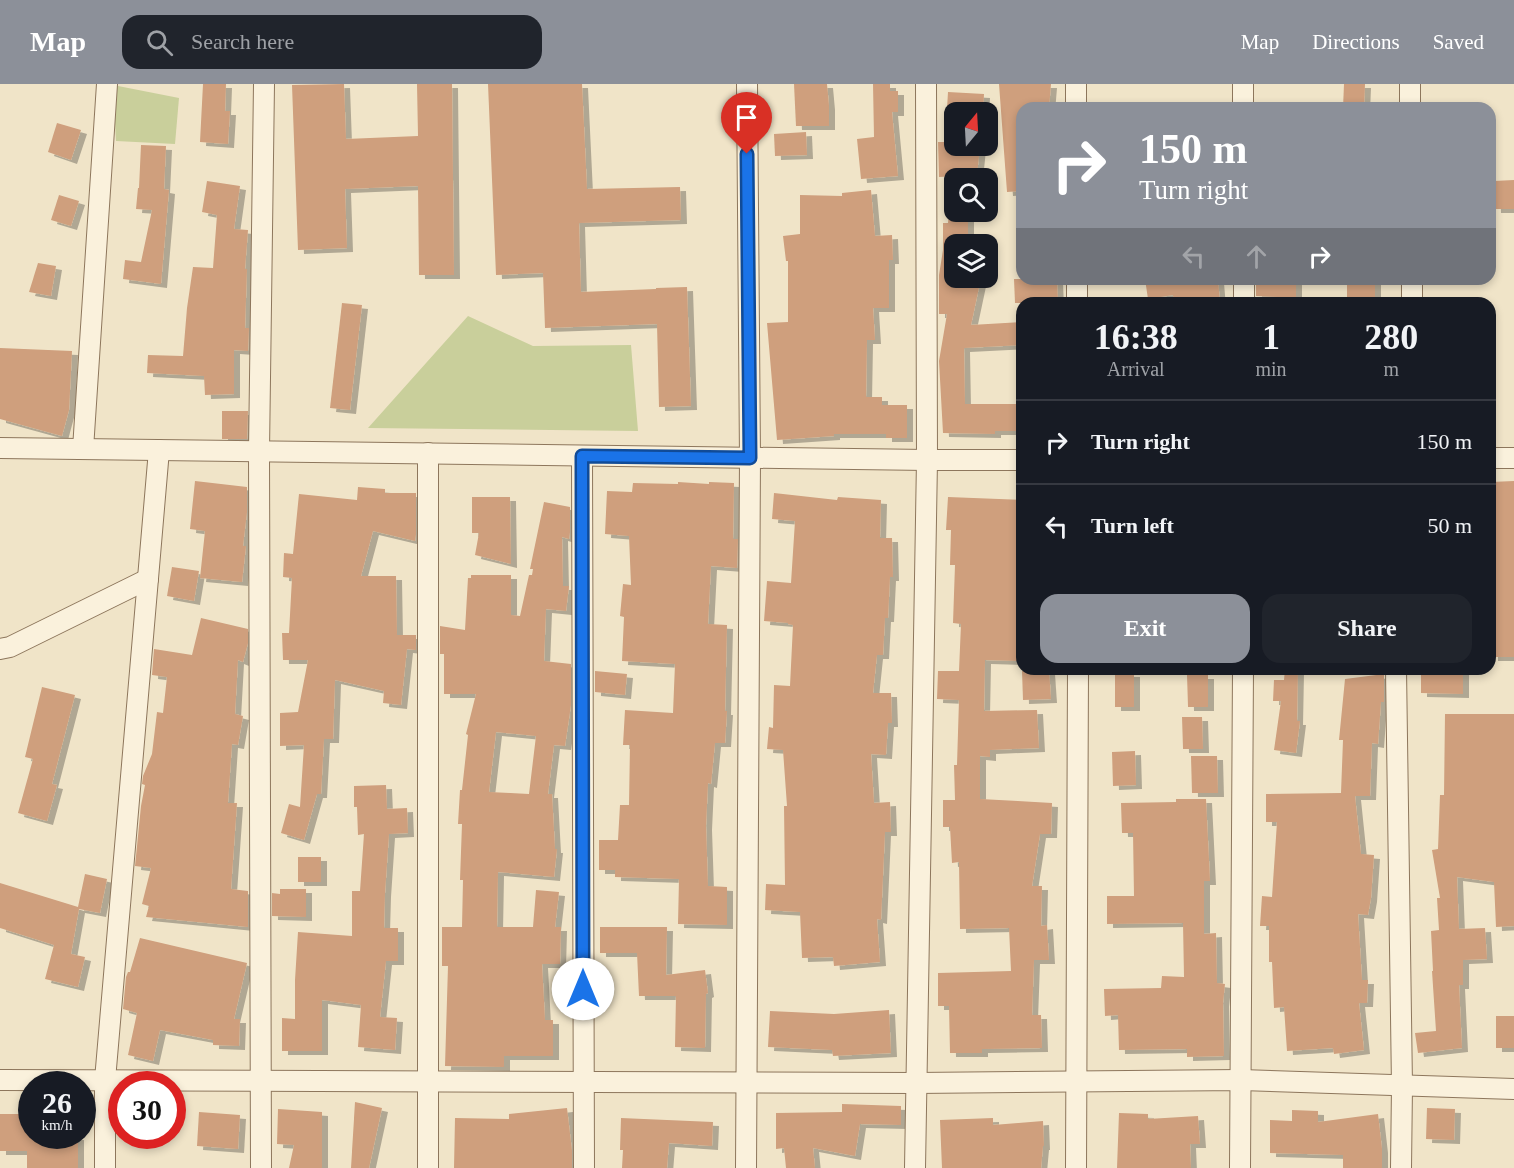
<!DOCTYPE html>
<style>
:root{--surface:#171b24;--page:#20242c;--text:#f1f3f6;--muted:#9ea1a6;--line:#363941;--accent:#8c9099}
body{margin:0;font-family:"Times New Roman",serif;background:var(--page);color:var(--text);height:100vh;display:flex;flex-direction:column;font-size:22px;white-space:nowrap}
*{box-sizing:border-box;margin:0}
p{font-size:20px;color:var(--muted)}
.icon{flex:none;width:33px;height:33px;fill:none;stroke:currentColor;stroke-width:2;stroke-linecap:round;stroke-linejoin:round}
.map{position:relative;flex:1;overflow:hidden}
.panel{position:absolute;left:1016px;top:213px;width:480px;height:378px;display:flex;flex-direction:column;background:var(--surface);border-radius:18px;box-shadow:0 3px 9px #0003}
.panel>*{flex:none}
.top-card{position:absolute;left:1016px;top:18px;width:480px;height:183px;border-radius:18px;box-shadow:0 3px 9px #0003;background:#8c9099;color:#fff;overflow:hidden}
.needle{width:39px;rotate:18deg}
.fabs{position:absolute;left:944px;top:18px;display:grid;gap:12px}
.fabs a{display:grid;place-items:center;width:54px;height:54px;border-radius:12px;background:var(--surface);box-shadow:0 3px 9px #0003;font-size:30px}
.speed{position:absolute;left:18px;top:987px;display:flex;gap:12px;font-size:30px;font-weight:700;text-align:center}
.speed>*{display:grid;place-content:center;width:78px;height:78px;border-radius:50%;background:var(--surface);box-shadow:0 3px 9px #0003;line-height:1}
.speed small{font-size:15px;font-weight:400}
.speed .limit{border:9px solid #d22;background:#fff;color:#111}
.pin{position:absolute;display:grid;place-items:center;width:51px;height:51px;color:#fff;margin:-62px -26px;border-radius:50% 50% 50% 0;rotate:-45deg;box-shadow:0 0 6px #0007}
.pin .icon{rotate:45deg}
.me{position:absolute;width:66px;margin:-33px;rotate:0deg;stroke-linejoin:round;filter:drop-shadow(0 0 4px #0008)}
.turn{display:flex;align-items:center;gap:21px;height:126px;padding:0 24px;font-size:27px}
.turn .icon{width:78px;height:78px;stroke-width:2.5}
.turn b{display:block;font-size:42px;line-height:51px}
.lanes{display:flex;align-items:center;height:57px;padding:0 24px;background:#0003;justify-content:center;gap:30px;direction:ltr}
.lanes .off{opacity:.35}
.eta{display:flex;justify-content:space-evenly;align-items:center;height:102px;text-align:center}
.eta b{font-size:36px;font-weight:700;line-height:42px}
.action{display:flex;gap:12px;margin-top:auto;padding:12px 24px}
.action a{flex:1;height:69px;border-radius:18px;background:var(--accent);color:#fff;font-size:24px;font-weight:700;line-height:69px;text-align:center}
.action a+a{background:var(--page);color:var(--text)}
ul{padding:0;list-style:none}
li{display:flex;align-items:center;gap:18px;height:84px;padding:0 24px;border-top:2px solid var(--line)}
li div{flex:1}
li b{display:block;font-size:22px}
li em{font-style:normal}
header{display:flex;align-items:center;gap:36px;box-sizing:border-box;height:84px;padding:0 30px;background:var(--accent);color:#fff}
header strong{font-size:28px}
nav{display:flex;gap:33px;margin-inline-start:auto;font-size:21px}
.search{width:420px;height:54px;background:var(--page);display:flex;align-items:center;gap:15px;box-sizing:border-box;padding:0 21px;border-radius:18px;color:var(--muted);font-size:22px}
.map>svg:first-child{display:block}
.green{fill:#c9cf9b}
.building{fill:#cf9f7d;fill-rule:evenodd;filter:url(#shadow)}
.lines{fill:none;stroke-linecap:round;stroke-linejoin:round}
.minor-casing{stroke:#8d765c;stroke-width:22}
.minor{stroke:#faf1dc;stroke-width:20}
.route-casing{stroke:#114b97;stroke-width:15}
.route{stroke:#1a73e8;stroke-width:10}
</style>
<header>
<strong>Map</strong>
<div class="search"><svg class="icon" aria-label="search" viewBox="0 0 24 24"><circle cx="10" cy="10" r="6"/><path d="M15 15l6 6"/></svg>Search here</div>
<nav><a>Map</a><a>Directions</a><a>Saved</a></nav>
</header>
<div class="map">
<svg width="1514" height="1084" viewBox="0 0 1514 1084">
<defs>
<filter id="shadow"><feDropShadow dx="6" dy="4" stdDeviation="0" flood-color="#0004"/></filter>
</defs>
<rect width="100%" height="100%" fill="#f0e4c8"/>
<g class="green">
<path d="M113,1L179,14L175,60L116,57Z"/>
<path d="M468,232L533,262L631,261L638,347L368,344Z"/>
</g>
<g class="building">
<path d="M203,0H226L225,27H230L228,60L200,58Z"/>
<path d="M344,0L346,55L418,52L417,0H452L454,191H419L418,102L345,105L347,164L298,166L292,1Z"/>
<path d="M488,0H582L587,105L680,103L681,136L579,139L581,208L656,205V204L687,203L691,322L659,323L657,240L545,244L543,189L496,191Z"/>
<path d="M794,0H827L829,22V42H796Z"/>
<path d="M873,0H890V7H898V28H892L898,92L861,95L857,55L874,53Z"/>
<path d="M999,0H1051L1049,24H1022V107L1007,108Z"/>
<path d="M1344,0H1365L1364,24H1343Z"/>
<path d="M948,8L984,10L983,28H954V62H980L977,91L939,93L938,58H945Z"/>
<path d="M57,39L81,46L71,76L48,68Z"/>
<path d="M806,48L807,71L775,72L774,50Z"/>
<path d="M141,61L166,62L164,105L169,106L161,200L123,195L125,176L141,178L152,126L136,125L138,104H139Z"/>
<path d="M1514,96V125H1495L1494,97Z"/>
<path d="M207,97L240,102L234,145L248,146L245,185H247L245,244H249L248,267L234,266V310L205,311L204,292L147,289L148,271L183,272L187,224L193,183L213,184L217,131L202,128Z"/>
<path d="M871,106L875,152L892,151L893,176H889V224H873L875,256H867L866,313H882V321H907V354H886V350H834V352L777,356L767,239L788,238V177H786L783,152L800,150V111L842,112V109Z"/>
<path d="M59,111L79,117L71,142L51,136Z"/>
<path d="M949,128H968V160H954V194H981L971,241L1022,238V261L964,264L965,320H1022V347H995V350L943,349L939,277L947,230H939V191L943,166V139H948Z"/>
<path d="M38,179L56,182L51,212L29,208Z"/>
<path d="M1014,195H1057L1058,219H1015Z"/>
<path d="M1145,195H1218L1220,219H1174L1173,211L1148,215Z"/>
<path d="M1256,195H1296V214L1256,212Z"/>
<rect x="1347" y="195" width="28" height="19"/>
<path d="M342,219L362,221L350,326L330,324Z"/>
<path d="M0,264L72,267L69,326L62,352L0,335Z"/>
<path d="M222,327H248L247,355H222Z"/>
<path d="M195,397L247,403V428L243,462H246L242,498L200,494L205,447L190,445Z"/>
<path d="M1514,397V573H1492V540L1494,483H1492L1495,445H1493L1491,398Z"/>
<path d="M678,398L709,400V398L734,399L733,455H738L737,484L711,482L708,540L727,541L725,627H727L725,659H715L711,700L708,699L706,742L708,802L727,803V841L678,840L679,795L615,793V786H599V756H618L620,721H629L630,661H623L625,626L673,629L675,580L622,577L624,533L620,532L623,500L631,501L629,452L605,450L607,407L632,408L633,399L678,400Z"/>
<path d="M358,403L385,405V409H416V450L415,457L373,447L361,492H396L397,551H416V566L407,565L401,621L383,619L384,607L335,596L333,655H324L321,710H317L304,756L281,749L289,720L300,723L304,661L280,662V629L298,628L308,576H283L282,549H289L292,494L283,493L284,469L293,470L299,410L357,416Z"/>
<path d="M774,409L837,416L838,413L881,416L880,454H892L893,493H890L888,534H885L883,571H877L873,609H891L892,639H888L886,671L871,670L874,719L890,718L891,748H885L881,836L877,835L880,878L834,882L833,873L802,874L800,828L765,826L766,800L785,801L784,722H787L783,666L767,665L769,643L773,644L774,601L790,602L793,541L788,540V539L764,537L767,497L791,499L795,437L772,435Z"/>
<path d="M472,413H510L511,480L475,471L479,449H472Z"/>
<path d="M948,413L1022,416V577L985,576L984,627L1037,626L1039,664L990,666V673L980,672V715L1052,719L1051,750H1040L1032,802H1042L1041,842L1047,841L1049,876H1034L1032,931H1041L1042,964L982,965V969H950L949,922H938V889L1011,887L1009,844L960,845L959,778L952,779L950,743H943V716H955L954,681H957L959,616L937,615L938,587H959L961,540L953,539L955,481H950L951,446H946Z"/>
<path d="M544,418L570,423V448L569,455L562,453L563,502H569L566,527L546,525L544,577L571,580V621L565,662L554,661L548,710H552L555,765H557L554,793L498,788L497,843H533L536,806L559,808L555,843H561L560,880H542L545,936H553V972H504V983L445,982L448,882H442V843H462L463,796H460L462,740H458L460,706H462L468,651L466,650L476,610H444V570H440V542L465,546L468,494H471V491H511V531L520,532L529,491H532L533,485H530ZM496,648L536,652L529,710L489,708Z"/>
<path d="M172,483L199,487L194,517L167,512Z"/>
<path d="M201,534L248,545V559L243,578L238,576L235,630L243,632L238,661L232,660L228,719H237L231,805L248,807V843L146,833L149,822L142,820L151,784L135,782L141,722L145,701L142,700L143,692L152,670L157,628L163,629L167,593L152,591L154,565L192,571Z"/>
<path d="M1285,585H1298L1297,637H1300L1296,669L1274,666L1281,617H1273L1274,596H1284Z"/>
<path d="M1421,585H1463V610L1421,609Z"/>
<path d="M1049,586L1051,615L1023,616L1022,587Z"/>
<path d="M595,587L627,590L625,611L595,608Z"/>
<rect x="1115" y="589" width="19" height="34"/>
<path d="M1384,590V618H1381L1378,660L1372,659L1370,712H1355L1361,770L1374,771L1371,814L1368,831L1358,830L1362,896H1368L1367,919H1359L1364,966L1334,970L1333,964L1287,967L1284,923L1274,924L1272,878H1269V842H1260L1262,812L1272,813L1277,738H1266V710L1341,709L1343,656H1339L1345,595Z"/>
<path d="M1187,591H1208V623H1188Z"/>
<path d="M42,603L75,611L52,700L57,701L47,737L18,729L33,675L25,673Z"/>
<path d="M1445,630H1514V842L1496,843L1494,798L1457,793L1459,845L1485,844L1487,875L1463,876V901H1459L1462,964L1418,969L1415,949L1436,947L1432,887H1433L1431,847L1439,846L1437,814H1440L1432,766L1438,765L1440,711H1444Z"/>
<path d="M1182,633H1202L1203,665H1183Z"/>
<path d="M1135,667L1136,701L1113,702L1112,668Z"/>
<path d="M1191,672H1217L1218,709H1192Z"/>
<path d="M386,701L387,725L407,724L408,749L389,750L385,809L384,844H398V877H386L380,933L397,934L395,966L358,963L361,921L322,916V967H282V934L295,935V896L298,848L352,852V807H360L364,750L358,751L357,723H354V702Z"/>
<path d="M1176,715H1206L1210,797H1204V850L1216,849L1217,899L1225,900L1223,919L1224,972L1187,973V965L1119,966L1118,931L1105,932L1104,905L1161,904L1162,892L1184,893L1183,839L1107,840V812H1134L1133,749H1122L1121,719L1176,718Z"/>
<rect x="298" y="773" width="23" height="25"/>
<path d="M85,790L107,795L100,829L79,825L71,870L85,873L78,903L45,895L54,861L0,844V799L78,823Z"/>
<path d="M280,805H306V833L272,832V809L280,810Z"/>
<path d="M600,843H667L666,891L705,886L708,909L706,910L705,964L675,963L676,912H639L637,869H600Z"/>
<path d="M140,854L247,879L234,935H240L239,962L213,961V956L160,946L153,977L128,971L137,929L123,925L126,893L128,888H130Z"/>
<path d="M889,926L891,969L833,972L832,966L768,963L770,927L834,930Z"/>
<rect x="1496" y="932" width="18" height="32"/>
<path d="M355,1018L382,1024L369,1084H351Z"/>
<path d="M842,1020L901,1022V1041L860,1040L855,1072L813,1064L815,1084H786L784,1064L776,1065V1029L842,1028Z"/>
<path d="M567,1024L572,1067V1084H454L455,1034L509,1035V1030Z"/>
<path d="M1427,1024L1455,1025L1454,1056L1426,1055Z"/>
<path d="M278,1025L322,1028V1084H289L294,1061L277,1060Z"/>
<path d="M1292,1026L1318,1027V1038L1378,1030L1382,1065V1084H1343V1071L1270,1069V1036L1292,1037Z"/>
<path d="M199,1028L240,1031L238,1065L197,1062Z"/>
<path d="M1119,1029L1148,1030V1035L1198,1032L1200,1060H1190L1191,1084H1117Z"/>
<path d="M0,1030H32V1052H78V1084H27V1067H0Z"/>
<path d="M621,1034L713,1038L712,1062L669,1059L667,1084H622L623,1066H620Z"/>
<path d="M993,1034V1041L1043,1037L1044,1062H1043L1041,1084H942L940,1036Z"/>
</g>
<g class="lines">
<g class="minor-casing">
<g id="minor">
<path d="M1076,0V24"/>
<path d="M1243,0V24"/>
<path d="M1410,0V24"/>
<path d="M1077,195V219"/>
<path d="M1244,195V219"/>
<path d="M1412,195V219"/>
<path d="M0,364L927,376H1022"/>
<path d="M83,365L107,0"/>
<path d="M582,372L584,1084"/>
<path d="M1490,374H1514"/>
<path d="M0,565L10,563L148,495"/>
<path d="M1396,585L1402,1002L1401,1084"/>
<path d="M0,996L916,999L1241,996L1514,1005"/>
<path d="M105,1084V996L159,366"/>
<path d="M261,1084L259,367L264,0"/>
<path d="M428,1084V369"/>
<path d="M746,1084L750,374L747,0"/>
<path d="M915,1084L927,376L926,0"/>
<path d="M1076,1084L1078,585"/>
<path d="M1240,1084L1243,585"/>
</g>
</g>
<use href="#minor" class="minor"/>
</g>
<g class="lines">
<g class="route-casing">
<path id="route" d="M583,905L582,372L750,374L747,70"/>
</g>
<use href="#route" class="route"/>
</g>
</svg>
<div class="fabs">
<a><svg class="needle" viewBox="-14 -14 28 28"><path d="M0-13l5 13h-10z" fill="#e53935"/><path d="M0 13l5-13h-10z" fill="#9ea1a6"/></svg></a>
<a><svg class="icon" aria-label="search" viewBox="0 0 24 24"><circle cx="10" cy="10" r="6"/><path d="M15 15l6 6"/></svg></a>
<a><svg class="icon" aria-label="layers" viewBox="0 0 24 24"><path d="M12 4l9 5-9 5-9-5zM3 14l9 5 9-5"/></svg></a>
</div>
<div class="speed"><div>26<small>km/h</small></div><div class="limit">30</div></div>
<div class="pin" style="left:747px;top:70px;background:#d93025"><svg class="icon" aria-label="arrive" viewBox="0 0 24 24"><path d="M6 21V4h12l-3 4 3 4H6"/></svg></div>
<svg class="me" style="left:583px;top:905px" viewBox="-20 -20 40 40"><circle r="19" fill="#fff"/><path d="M0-13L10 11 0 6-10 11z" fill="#1a73e8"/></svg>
<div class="top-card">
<div class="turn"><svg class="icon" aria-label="right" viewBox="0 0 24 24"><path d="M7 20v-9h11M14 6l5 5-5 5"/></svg><div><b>150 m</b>Turn right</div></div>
<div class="lanes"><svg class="icon off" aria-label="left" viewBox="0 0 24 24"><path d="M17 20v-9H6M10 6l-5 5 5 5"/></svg><svg class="icon off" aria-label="ahead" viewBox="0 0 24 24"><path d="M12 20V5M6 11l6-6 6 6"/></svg><svg class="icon" aria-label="right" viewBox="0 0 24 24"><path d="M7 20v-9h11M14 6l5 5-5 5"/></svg></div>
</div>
<section class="panel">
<div class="eta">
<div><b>16:38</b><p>Arrival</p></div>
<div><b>1</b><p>min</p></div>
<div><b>280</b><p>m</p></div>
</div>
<ul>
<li><svg class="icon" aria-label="right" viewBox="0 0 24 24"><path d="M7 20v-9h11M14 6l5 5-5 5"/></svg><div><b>Turn right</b></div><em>150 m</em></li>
<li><svg class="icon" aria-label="left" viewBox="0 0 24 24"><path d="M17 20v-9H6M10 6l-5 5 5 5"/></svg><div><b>Turn left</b></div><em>50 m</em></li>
</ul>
<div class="action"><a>Exit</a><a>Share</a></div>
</section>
</div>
